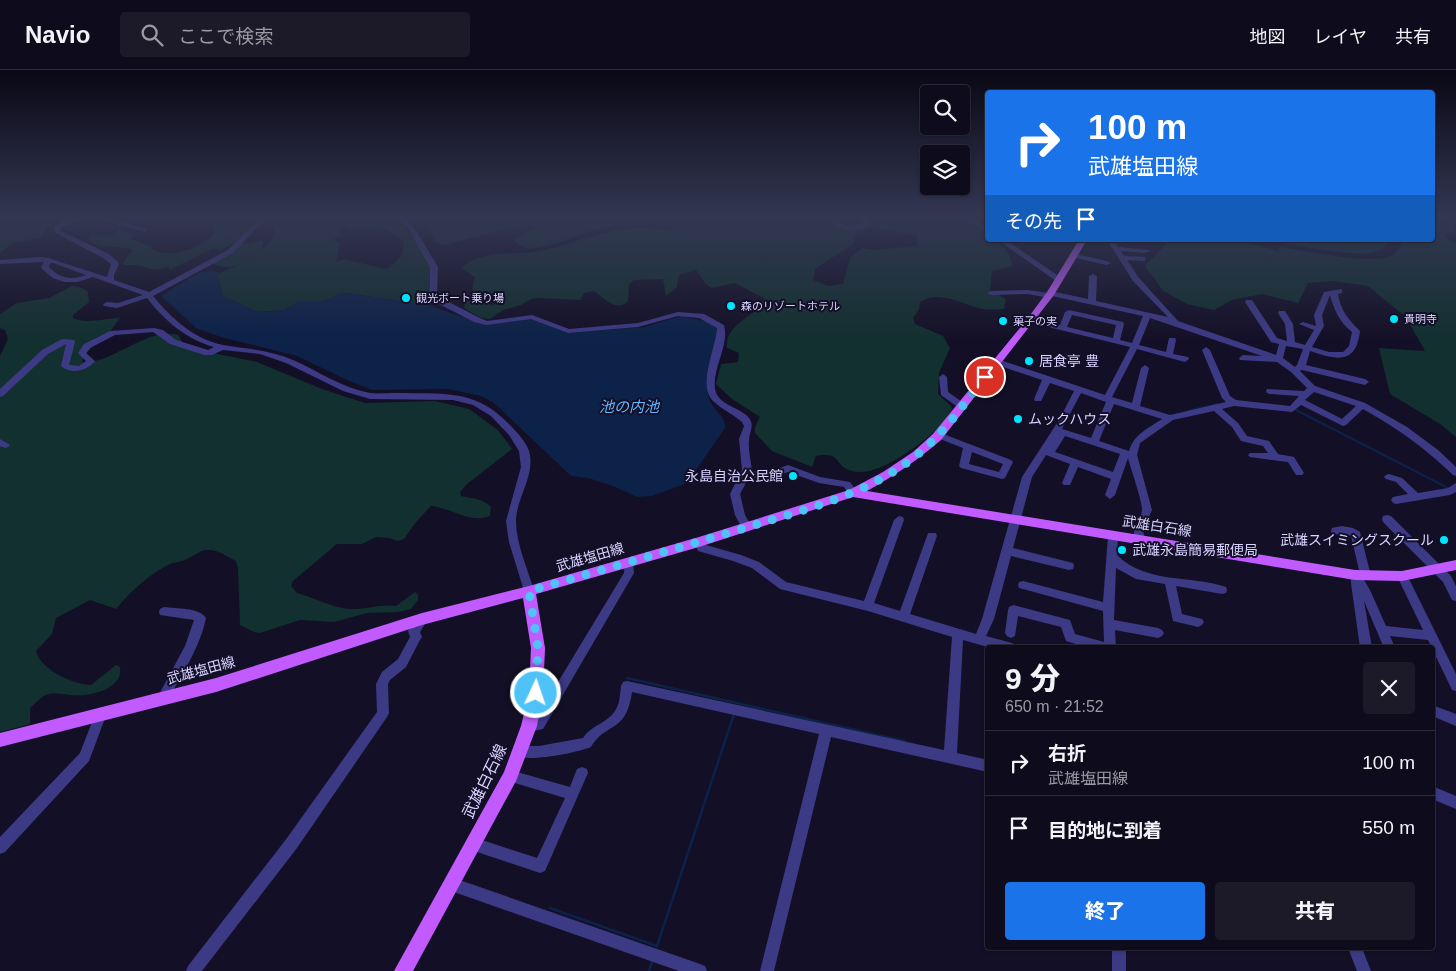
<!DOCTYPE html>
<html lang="ja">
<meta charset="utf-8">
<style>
:root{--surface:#0e0b1c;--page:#1c1929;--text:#f1f3f6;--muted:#9b9ba3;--line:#2e2b3b;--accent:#1a73e8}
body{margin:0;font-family:Helvetica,"Noto Sans JP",sans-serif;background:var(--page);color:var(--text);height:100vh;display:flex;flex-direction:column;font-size:19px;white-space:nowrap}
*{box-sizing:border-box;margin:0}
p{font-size:16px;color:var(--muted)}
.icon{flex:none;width:28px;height:28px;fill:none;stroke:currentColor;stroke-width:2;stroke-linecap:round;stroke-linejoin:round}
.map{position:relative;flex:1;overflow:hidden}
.drawer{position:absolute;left:985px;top:575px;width:450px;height:305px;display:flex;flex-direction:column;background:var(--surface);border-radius:5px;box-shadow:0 1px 4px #0004,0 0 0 1px var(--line)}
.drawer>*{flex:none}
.hud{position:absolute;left:985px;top:20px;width:450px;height:152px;border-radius:5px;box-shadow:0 1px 4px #0004,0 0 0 1px var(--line);background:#1a73e8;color:#fff;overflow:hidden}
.fabs{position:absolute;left:920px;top:15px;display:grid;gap:10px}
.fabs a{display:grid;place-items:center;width:50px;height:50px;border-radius:5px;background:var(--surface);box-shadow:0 1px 4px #0004,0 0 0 1px var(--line);font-size:25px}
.pin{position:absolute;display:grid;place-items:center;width:42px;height:42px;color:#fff;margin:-21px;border:2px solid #fff;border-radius:50%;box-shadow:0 1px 5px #0007}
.me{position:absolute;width:55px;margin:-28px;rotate:3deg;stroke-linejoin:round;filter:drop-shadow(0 0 4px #0008)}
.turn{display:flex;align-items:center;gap:18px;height:105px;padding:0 20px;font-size:22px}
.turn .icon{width:65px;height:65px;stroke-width:2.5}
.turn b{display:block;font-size:35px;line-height:42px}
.then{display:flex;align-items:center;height:48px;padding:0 20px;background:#0003;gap:10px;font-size:19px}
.round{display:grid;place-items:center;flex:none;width:52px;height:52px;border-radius:5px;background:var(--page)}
.head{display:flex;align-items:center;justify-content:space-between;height:85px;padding:0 20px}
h1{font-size:30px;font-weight:800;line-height:38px}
.button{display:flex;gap:10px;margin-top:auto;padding:10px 20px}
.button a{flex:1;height:58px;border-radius:5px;background:var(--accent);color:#fff;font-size:20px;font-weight:800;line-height:58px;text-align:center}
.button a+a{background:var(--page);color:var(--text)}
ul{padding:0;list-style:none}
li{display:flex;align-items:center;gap:15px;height:65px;padding:0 20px;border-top:1px solid var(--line)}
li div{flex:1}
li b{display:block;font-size:19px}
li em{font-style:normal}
header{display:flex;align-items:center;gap:30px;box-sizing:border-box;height:70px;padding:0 25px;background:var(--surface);border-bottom:1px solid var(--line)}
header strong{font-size:24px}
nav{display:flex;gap:28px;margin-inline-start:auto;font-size:18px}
.search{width:350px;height:45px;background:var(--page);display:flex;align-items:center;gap:12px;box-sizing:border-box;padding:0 18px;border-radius:5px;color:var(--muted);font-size:19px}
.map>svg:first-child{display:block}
.green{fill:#12302f;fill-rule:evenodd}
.water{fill:#0c2248}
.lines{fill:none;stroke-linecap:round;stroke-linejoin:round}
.stream-far2{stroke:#0c2248;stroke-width:1}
.stream-far1{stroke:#0c2248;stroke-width:2}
.stream{stroke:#0c2248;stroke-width:2.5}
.minor{fill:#3d3a85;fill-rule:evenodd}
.major{fill:#c25bff;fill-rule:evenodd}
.route{stroke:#4fc3f7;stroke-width:9;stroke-dasharray:0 16.2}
.poi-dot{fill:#00e5ff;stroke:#130f26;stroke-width:2}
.labels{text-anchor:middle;stroke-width:4;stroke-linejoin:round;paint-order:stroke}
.far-poi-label{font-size:11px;fill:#d9d4ff;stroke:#130f26;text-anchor:start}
.poi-label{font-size:14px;fill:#d9d4ff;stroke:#130f26;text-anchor:start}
.street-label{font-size:14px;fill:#d9d4ff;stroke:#130f26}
.water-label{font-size:15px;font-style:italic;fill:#62b6ff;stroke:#130f26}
.near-street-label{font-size:16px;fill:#d9d4ff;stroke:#130f26}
</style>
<header>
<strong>Navio</strong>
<div class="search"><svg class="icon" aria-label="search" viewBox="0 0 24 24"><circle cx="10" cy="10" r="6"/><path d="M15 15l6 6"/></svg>ここで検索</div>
<nav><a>地図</a><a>レイヤ</a><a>共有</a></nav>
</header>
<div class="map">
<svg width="1456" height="901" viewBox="0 0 1456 901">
<rect width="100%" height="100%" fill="#130f26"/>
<g class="green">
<path d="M0,145H77L62,150L55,148L47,149L59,152L47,158L41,168L13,173L0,183Z"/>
<path d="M208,145H268L251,154L235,173L220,180L213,178L170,200L168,196C152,204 149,196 134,195C129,195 127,196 122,194L132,180C119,174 99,181 89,170V166L93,164L113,167L119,159L134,165L130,169L153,177L150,178C169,191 200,178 215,164Z"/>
<path d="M356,145H392L400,151L423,179L430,192L431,226L418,234L347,223L338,224L331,229L323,231H300L284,240L257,242L223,226L218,208V204C243,192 259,187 276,164L274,157L281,153L329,146L341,165L333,170L340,173L336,192L344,189L386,199C397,193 404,185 404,172C392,158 367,154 350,158L343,149Z"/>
<path d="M420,145H534L518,156L445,175L436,172Z"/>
<path d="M564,145H681C654,154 634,151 608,156C589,159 544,182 526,178C522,177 516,172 513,170L538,156L552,153Z"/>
<path d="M691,145H987V149L981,147L971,151L987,164L988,170C1002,170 1010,183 1013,196L992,201L990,220L1006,229L1004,239C997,239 990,240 983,239C964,235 939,219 920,232L919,239L913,248L915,254L943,266L950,278L939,303L938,324L951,336L952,339C949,344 946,351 942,355C924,372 877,409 852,401C833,396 843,381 816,386L812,397L772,381L755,363V357L760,347L732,329L716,314L721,294L738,292L739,283L727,278C724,259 748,247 761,237L757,234L765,229L735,213L712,218C704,214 701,206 696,200L679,205L677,217L666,226L663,209L634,210L629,214L628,231C617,243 604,228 594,221L584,223L580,230L540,228L531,229L521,235L503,240L490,249L481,248L464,238L466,230L493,235L499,231L472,220L475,207L461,198C482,179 513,186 539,181C581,174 623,149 667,161L676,155L681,148ZM873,158L917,165V176L873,180L862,178L850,188L843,214L828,216L813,210L815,199L854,173L855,164Z"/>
<path d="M1433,148L1454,154L1456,162L1448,163L1446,166L1449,170L1456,173V367L1440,354L1390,324L1379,278L1425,281L1406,247L1368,216L1332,211L1308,213L1298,233L1262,224L1232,230L1214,240L1187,234L1163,221L1145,196L1169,171L1173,170C1201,170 1254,169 1278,182L1279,177C1304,180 1372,196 1393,185C1396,183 1398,180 1401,176L1400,170H1432Z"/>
<path d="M1270,170H1387C1386,179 1379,181 1370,183C1351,186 1290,175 1270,170Z"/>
<path d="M256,171H263L262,180C243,192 234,203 211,193L241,174L254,173Z"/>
<path d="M72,216L82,218L88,222L89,232L73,245V248C89,255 104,248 120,248L110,262L95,268L89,274H95L84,286L82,292L84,293C116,291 148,257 178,265L183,273L208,282L257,292L322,319L365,333L435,331L469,339L498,360L512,379L466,415L460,422L461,426C471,428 484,429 491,437L490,446C471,454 451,438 431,436L416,452L404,469L398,471L389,468L376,467L362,474H337L293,511L291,516L297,523C312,527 334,538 349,539C366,540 380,534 396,536L415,522L418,525V530L411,539L398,542L367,543L334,552L300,550L260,563L254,562L240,555L238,499L236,491C228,487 220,481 210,480C200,479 194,486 185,490C180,492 175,492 170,494C148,505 131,521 116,539L90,530L56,548L52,564L36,581C41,600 72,614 91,615L116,595L120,597C123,616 100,623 85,625C73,627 60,622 49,624C41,626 36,633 30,638V654L0,662V286L8,269L5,260L0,258V244L17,233L49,228Z"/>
</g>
<path class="water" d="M211,200L218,202V208L223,226L257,242L284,240L300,231H323L331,229L338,224L347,223L428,235L480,253L527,248L544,252L567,263L645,257L681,246L708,252L719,259C715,278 703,310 709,328C712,340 726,345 725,358L687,413L652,426L637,427L613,416L588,408L571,406L494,333L481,326L448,319L372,320L347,310L297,286L221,267L196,258L161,226L196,204Z"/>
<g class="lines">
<path class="stream-far2" d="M230,170L240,155L257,145"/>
<g class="stream-far1">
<path d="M1294,339L1450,419"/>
<path d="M1188,341L1217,334"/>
</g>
<g class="stream">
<path d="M627,608L904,671"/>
<path d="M550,838L657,876L734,644"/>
<path d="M649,901L652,892"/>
</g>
<g class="minor">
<path d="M267,145H276L257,157L241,175L231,184L153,226C171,248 194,269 223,275C247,279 270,280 293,290C318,301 342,318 370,323C378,324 388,323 396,323C441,324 475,318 509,354C516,361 526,372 529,381C536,405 516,428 516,451C516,474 528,499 534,521L533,524L529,525L525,524L524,521L509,472L506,451L521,397L519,381L509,365L491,346L473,335L453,330L370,329L343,321L286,293L260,284L223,280L212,285H204L170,274L153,262L115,265L90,278L86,283L95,291C87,301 71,305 61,296L66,274L48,284L3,326L0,327V319L42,280L62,269L74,270L75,272L69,295L79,296L86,291L78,283L84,274L110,261L154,258L163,260L176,270L208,280L214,277C186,269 165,251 147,228L117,238L104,236L103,234L107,232L118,233L143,225L93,207L77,212H64L53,208L42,199L41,197L44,192L0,194V190L40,187L48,188L107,207L111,194L103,188L56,163L54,157C73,139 103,147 126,153C133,155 142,156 148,160L145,162C118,155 87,141 61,158V161L109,184L118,192L119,194L114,205V210L149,222L226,181C241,170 249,153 267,145ZM50,193H53L86,205C70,211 60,208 49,197Z"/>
<path d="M396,145H403L414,157L438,197L437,225L441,228L480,248L487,251L532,245L569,259L638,253L678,242L704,244L724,255C730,275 712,298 715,319C718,336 741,337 749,348C755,356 749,362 749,370C748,380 751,391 752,401L766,403L788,395L820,407L850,412L858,423L856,426H850L844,417L819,413L788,402L767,410L749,407L740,424L745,445L752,457L751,460H743L735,445L730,424L742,400L739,369L744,356L742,352C733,344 721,339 713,331C697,315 716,278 717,258L699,248L678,246L638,257L568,263L531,249L486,255L474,252L435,232L430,227V197L408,158Z"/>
<path d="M821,145H829L848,157L863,153L862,150L855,145C863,145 867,146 870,154C853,166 835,158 821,145Z"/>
<path d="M962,145H969L988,158V163Z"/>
<path d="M1433,145H1443L1456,150V154Z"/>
<path d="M998,170H1006L1063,209L1062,211H1056Z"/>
<path d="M1107,170H1113L1118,177L1148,180L1150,181L1146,183L1121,181L1124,186L1145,187V191L1127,190L1139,208L1178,251L1276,285L1279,274L1271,272L1245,232L1246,230H1252L1277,268L1287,271L1285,254L1278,243L1279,241H1285L1293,254L1295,272L1305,275L1314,260L1299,254L1303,252L1316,256L1314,245L1324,222L1342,219V223L1338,224C1341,241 1348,249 1360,261C1356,295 1337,290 1310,281L1306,295L1365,309L1369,312L1365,315L1302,300L1300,301L1315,316L1365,333L1407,357L1438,380L1456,397V406L1453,405C1424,377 1398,359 1363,339L1346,355L1343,356L1301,335L1292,342L1234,336L1222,339L1238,353L1247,366L1269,371L1278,384L1294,387L1304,403L1302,405H1296L1288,392L1250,387L1248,385L1250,383H1268L1263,376L1241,371L1232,357L1214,341L1173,350L1140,373L1137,385L1152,440L1143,460L1145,470L1144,473H1136C1129,456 1142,452 1142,439C1141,427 1131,400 1128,388L1115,425L1110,429L1105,425L1111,409L1078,397L1070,415H1064L1062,413L1070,394L1046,385L1032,407L1013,478L1073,493L1074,496L1073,499L1069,500L1011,486L994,549L986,566L1012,573L1016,575L1017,578H991L963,570L957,683L988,690V702L831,667L774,901H760L819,664L632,622C626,664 607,651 591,677C576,683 530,692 516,686L514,682L516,678L520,676H539L583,668C591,655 609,653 616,639C620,633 620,623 621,616L623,612L627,611L944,680L952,567L868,541L780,519L752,498L733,491L698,481L694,472L695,469H703L706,475L741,485L759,492L786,512L864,531L894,450L899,446L903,447L904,450L874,533L900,541L927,466L928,463H936L937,466L910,544L976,564L982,549L1022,407L1059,350L1074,321L1050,313L1041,331H1035L1034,329L1042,310L994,294L993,292L994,290H1000L1105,325L1130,277L1028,252L1027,250L1031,248L1060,255L1065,242L1069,240L1123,252L1124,254L1120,270L1132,273L1143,246L1052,226L1049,228L1028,224L991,225L987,223L991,221L1028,220L1048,223L1051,221L1088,229L1089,206L1093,204L1097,206L1096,231L1168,247L1133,211ZM1330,225C1334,239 1339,252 1352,262L1349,276L1343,282H1329L1312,277L1324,256L1322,245ZM1072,245L1116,255L1113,268L1067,257ZM1150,248L1262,286L1243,285L1239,288L1240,290L1277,292L1291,302L1307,318L1304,321L1267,319L1266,321L1267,323L1270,324L1299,326L1290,336L1236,330L1230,326L1210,280L1206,277L1202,280L1222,328L1226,332L1170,345L1140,336L1149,298L1145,295L1141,298L1132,333L1112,327L1137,279L1185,292L1189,289L1188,287L1173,284L1176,270L1175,268H1169L1166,282L1139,275ZM1286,276L1303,279L1297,295L1295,297L1283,288ZM1314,322L1356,336L1342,349L1305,330ZM1081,323L1106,332L1091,368L1062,359ZM1114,334L1162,349C1149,358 1134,364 1129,381L1099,371ZM1065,366L1120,384L1113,402L1055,382Z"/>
<path d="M1071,183L1107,191L1111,193L1107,195L1071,187Z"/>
<path d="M943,304L947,307L948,322L965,334L966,336L965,338H959L941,325L939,307Z"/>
<path d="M938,362L1011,390L1013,392L1005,408L1002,409L961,398L959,396L963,378L935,367L933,365ZM972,382L1003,394L999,402L969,394Z"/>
<path d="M0,369L10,375L8,377L5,378L0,376Z"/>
<path d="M1389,404L1402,408L1418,423L1448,418L1456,413V422L1450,425L1396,434L1393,433L1391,430L1393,427L1408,424L1396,412L1386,409L1384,407L1386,405Z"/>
<path d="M1387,445L1391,446L1451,506L1456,516V531L1452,530L1443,512L1383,452L1382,449L1383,446Z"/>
<path d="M1342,456L1353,458L1360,462L1371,506L1370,509L1364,510L1370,520L1386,556L1423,560L1397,506L1398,503H1406L1456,604V621L1452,620L1428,570L1390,566L1395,578H1384L1364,531L1372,578H1360L1350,506L1351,502L1355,501L1360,504L1351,466C1346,462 1339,466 1332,464L1331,461L1332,458Z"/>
<path d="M1113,462L1117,463L1118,466L1117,485C1146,514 1190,505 1226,517L1227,520L1226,523L1222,524L1176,516L1182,544L1202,549L1204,552L1202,555L1198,557L1173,551L1165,514L1136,509L1116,498L1114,550L1158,558L1162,560L1164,563L1162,566L1158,568L1115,560L1116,578H1088L1066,571L1061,557L1018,546L1015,566L1011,568L1007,566L1005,563L1008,540L1009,537L1013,535L1070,550L1075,564L1104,572L1103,541L1023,519L1019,518L1018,515L1019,512L1023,511L1103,532L1108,466L1109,463Z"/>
<path d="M629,489L633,490L634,503L543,659L529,662L525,660L523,656L525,652L535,650L624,503L625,490Z"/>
<path d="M164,537C176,539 199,537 206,548C200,578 181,605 167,632L163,633L159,632L157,628L185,576L194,550L160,545L159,542L160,539Z"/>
<path d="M422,544L426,546L428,549L420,562L422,567L420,570L406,597L390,610L388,614L389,643L387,647L297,778L202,901H186L188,896L287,768L377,642L376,614L382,602L398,589L410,567L408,561C411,555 416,547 422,544Z"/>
<path d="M1432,635L1456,644V656L1432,646Z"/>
<path d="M101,637L105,639L107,643L89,691L5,782L0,784V767L80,683L97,639Z"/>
<path d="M582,697L587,699L588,703L545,801L540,803L468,779L466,774L468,769L473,767L537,788L565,728L505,710L504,706L505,702L510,700L570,717L577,699Z"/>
<path d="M1432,716L1456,726V739L1432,729Z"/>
<path d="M451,807L700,894L705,896L707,901H679L451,821L446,819L444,814L446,809Z"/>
<rect x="1112" y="878" width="14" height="23"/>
<path d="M1348,878H1362L1371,901H1357Z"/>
</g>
<path class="major" d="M1079,170H1087L1054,225L941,370C918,390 894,406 867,421L1355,500L1402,501L1456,490V500L1402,511L1355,510L853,427L699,477L536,524L545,578L543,623L537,656L516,711L413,901H394L504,702L521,656L529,623L531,578L523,528L422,555L216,622L0,677V663L216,608L422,543L529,516L699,467L849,420L883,402L913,382L933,364L1028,248L1047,222Z"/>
</g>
<linearGradient id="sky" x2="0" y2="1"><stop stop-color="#0a0815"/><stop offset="0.54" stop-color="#333752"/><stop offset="1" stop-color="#333752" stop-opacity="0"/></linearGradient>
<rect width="1456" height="271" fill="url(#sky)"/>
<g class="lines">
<path class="route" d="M536,623L538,578L529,521C602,500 675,479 748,457C806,439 870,424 918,384C944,363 964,334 985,307"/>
</g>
<g class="poi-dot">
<circle cx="406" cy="228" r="5"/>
<circle cx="731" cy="236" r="5"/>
<circle cx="1394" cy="249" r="5"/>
<circle cx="1003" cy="251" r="5"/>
<circle cx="1029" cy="291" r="5"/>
<circle cx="1018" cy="349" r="5"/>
<circle cx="793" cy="406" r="5"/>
<circle cx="1444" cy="470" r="5"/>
<circle cx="1122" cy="480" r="5"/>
</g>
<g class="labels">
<g class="far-poi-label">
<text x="416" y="232">観光ボート乗り場</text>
<text x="741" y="240">森のリゾートホテル</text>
<text x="1404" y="253">貴明寺</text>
<text x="1013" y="255">菓子の実</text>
</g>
<g class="poi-label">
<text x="1039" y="296">居食亭 豊</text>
<text x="1028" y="354">ムックハウス</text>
<text x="783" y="411" text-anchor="end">永島自治公民館</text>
<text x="1434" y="475" text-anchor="end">武雄スイミングスクール</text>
<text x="1132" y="485">武雄永島簡易郵便局</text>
</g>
<g class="street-label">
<text transform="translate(1157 456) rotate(9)" y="5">武雄白石線</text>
<text transform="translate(590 487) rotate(-16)" y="5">武雄塩田線</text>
<text transform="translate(201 600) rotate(-15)" y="5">武雄塩田線</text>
</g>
<g class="water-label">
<text x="629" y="342">池の内池</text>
</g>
<g class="near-street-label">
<text transform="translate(484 711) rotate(-64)" y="6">武雄白石線</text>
</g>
</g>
</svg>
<div class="fabs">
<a><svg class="icon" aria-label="search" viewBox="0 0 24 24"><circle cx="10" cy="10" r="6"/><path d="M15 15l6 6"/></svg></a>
<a><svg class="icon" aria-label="layers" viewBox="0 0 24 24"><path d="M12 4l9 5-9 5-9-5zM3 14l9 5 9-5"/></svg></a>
</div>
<div class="pin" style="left:985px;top:307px;background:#d93025"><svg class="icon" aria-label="arrive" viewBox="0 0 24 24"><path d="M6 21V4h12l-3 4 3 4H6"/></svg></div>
<svg class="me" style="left:536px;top:623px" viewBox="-20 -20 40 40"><circle r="17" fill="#4fc3f7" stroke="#fff" stroke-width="3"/><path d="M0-11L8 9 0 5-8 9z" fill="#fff"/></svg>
<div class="hud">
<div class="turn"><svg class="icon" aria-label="right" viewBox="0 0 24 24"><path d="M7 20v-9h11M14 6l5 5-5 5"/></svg><div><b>100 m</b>武雄塩田線</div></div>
<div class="then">その先<svg class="icon" aria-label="arrive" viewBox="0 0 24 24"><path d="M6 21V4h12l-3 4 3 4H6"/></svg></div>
</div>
<section class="drawer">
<div class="head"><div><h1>9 分</h1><p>650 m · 21:52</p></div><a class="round"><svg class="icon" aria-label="close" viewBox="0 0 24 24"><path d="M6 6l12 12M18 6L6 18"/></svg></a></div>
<ul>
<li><svg class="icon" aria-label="right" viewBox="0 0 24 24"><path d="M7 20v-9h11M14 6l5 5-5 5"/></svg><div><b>右折</b><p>武雄塩田線</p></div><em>100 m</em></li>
<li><svg class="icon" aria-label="arrive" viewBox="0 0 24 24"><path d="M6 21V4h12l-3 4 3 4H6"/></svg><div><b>目的地に到着</b></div><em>550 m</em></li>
</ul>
<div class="button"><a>終了</a><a>共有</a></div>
</section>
</div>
